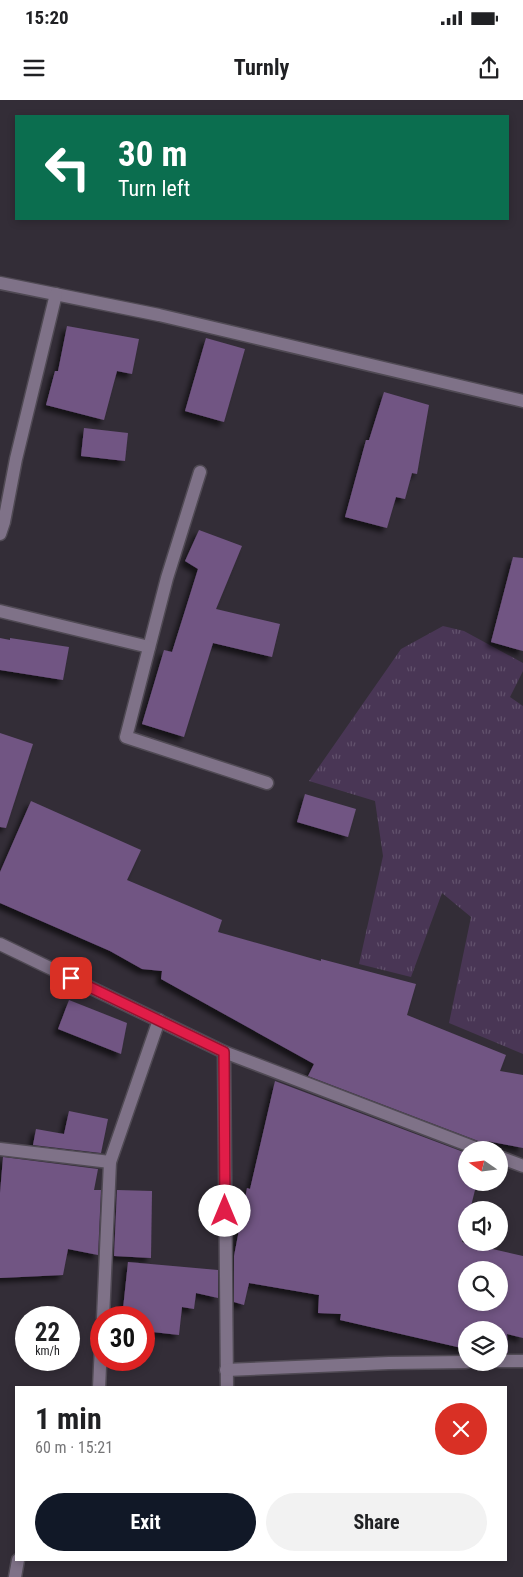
<!DOCTYPE html>
<meta charset="utf-8">
<style>
:root{--surface:#fff;--page:#f2f2f2;--text:#202124;--muted:#757577;--accent:#111827}
body{margin:0;font-family:"Roboto Condensed",sans-serif;background:var(--page);color:var(--text);height:100vh;display:flex;flex-direction:column;font-size:19px;white-space:nowrap}
*{box-sizing:border-box;margin:0}
p{font-size:16px;color:var(--muted)}
.icon{flex:none;width:28px;height:28px;fill:none;stroke:currentColor;stroke-width:2;stroke-linecap:round;stroke-linejoin:round}
.map{position:relative;flex:1;overflow:hidden}
.sheet{position:absolute;left:15px;top:1286px;width:492px;height:175px;display:flex;flex-direction:column;background:var(--surface);border-radius:0px;box-shadow:0 2px 8px #0003}
.sheet>*{flex:none}
.hud{position:absolute;left:15px;top:15px;width:494px;height:105px;border-radius:0px;box-shadow:0 2px 8px #0003;background:#0b6e4f;color:#fff;overflow:hidden}
.needle{width:32px;rotate:284deg}
.tools{position:absolute;left:458px;top:1041px;display:grid;gap:10px}
.tools a{display:grid;place-items:center;width:50px;height:50px;border-radius:50%;background:var(--surface);box-shadow:0 2px 8px #0003;font-size:25px}
.speed{position:absolute;left:15px;top:1206px;display:flex;gap:10px;font-size:25px;font-weight:700;text-align:center}
.speed>*{display:grid;place-content:center;width:65px;height:65px;border-radius:50%;background:var(--surface);box-shadow:0 2px 8px #0003;line-height:1}
.speed small{font-size:12px;font-weight:400}
.speed .limit{border:8px solid #d22;background:#fff;color:#111}
.pin{position:absolute;display:grid;place-items:center;width:42px;height:42px;color:#fff;margin:-21px;border-radius:10px;box-shadow:0 2px 8px #0006}
.me{position:absolute;width:55px;margin:-28px;rotate:0deg;stroke-linejoin:round;filter:drop-shadow(0 0 4px #0008)}
.turn{display:flex;align-items:center;gap:18px;height:105px;padding:0 20px;font-size:22px}
.turn .icon{width:65px;height:65px;stroke-width:2.5}
.turn b{display:block;font-size:35px;line-height:42px}
.round{display:grid;place-items:center;flex:none;width:52px;height:52px;border-radius:26px;background:var(--page)}
.head{display:flex;align-items:center;justify-content:space-between;height:85px;padding:0 20px}
h1{font-size:30px;font-weight:700;line-height:38px}
.cta{display:flex;gap:10px;margin-top:auto;padding:10px 20px}
.cta a{flex:1;height:58px;border-radius:30px;background:var(--accent);color:#fff;font-size:20px;font-weight:700;line-height:58px;text-align:center}
.cta a+a{background:var(--page);color:var(--text)}
.status{display:flex;justify-content:space-between;align-items:center;height:35px;padding:0 25px;background:var(--surface);direction:ltr}
.status svg{height:14px;fill:currentColor}
header{display:flex;justify-content:space-between;align-items:center;height:65px;padding:0 20px;background:var(--surface);font-size:22px;font-weight:700}
.map>svg:first-child{display:block}
.grass{fill:url(#grass-tufts)}
.building{fill:#715583;fill-rule:evenodd;filter:url(#shadow)}
.lines{fill:none;stroke-linecap:round;stroke-linejoin:round}
.minor-casing{stroke:#504a54;stroke-width:15}
.minor{stroke:#7f7288;stroke-width:12}
.route-casing{stroke:#92132f;stroke-width:12}
.route{stroke:#e11d48;stroke-width:9}
</style>
<div class="status"><b>15:20</b><svg viewBox="0 0 49 12"><path d="M0 12V9h3v3zM5 12V6h3v6zM10 12V3h3v9zM15 12V0h3v12zM26 1h20v11H26zM47 4h2v5h-2z"/></svg></div>
<header><svg class="icon" aria-label="menu" viewBox="0 0 24 24"><path d="M4 6h16M4 12h16M4 18h16"/></svg>Turnly<svg class="icon" aria-label="share" viewBox="0 0 24 24"><path d="M12 15V3M7 8l5-5 5 5M5 13v7h14v-7"/></svg></header>
<div class="map">
<svg width="523" height="1477" viewBox="0 0 523 1477">
<defs>
<pattern id="grass-tufts" width="24" height="20" patternUnits="userSpaceOnUse" patternTransform="scale(1.25)"><rect width="24" height="20" fill="#493655"/><path d="M3 7l-1-3M5 7V3M7 7l1-3M15 17l-1-3M17 17v-4M19 17l1-3" fill="none" stroke="#62526d"/></pattern>
<filter id="shadow"><feDropShadow dx="-4.5" dy="4.5" stdDeviation="2.5" flood-color="#0009"/></filter>
</defs>
<rect width="100%" height="100%" fill="#332d37"/>
<path class="grass" d="M443,526L464,531L523,563V571L510,597L523,606V954L449,923L471,817L442,793L411,877L359,864L383,756L375,701L309,681L401,549Z"/>
<g class="building">
<path d="M67,226L139,239L132,274L117,271L104,320L46,305L55,271H58Z"/>
<path d="M206,238L245,249L224,322L185,311Z"/>
<path d="M384,292L429,305L417,374L412,373L405,399L396,397L387,428L345,417L366,340H369Z"/>
<path d="M84,328L128,333L125,361L81,356Z"/>
<path d="M199,430L242,446L216,509L280,524L272,557L213,543L184,637L142,624L164,550L172,552L198,469L185,461Z"/>
<path d="M513,457L523,458V551L491,542Z"/>
<path d="M0,538L10,540V538L69,547L63,580L0,570Z"/>
<path d="M0,633L33,644L6,728L0,727Z"/>
<path d="M305,694L356,709L348,737L297,722Z"/>
<path d="M31,701L141,750L127,780L222,820L218,832L321,861V859L416,884L407,915L506,955L500,971L523,975V1048L487,1041L486,1044L308,976L314,964L161,879L162,871L142,869L110,851L0,803V772Z"/>
<path d="M69,900L127,923L121,954L58,929Z"/>
<path d="M275,981L466,1053V1082H477L470,1110H466V1124L462,1142L523,1156V1238L507,1234L508,1253H499V1230H466V1249L340,1220L341,1214L318,1213L319,1195L249,1183L244,1205L234,1202V1156L247,1088L250,1089ZM466,1170H499V1202H466Z"/>
<path d="M69,1011L108,1019L101,1053L33,1045L36,1029L64,1034Z"/>
<path d="M3,1057L98,1069L94,1090H101L98,1155L68,1149L63,1175L0,1178V1093Z"/>
<path d="M117,1090L152,1091L151,1158L114,1156Z"/>
<path d="M128,1162L218,1170V1198L196,1193L194,1209L182,1207L179,1235L144,1231V1218H122Z"/>
</g>
<g class="lines">
<g class="minor-casing">
<g id="minor">
<path d="M0,183L159,215L523,301"/>
<path d="M200,372L167,478L126,637L267,683"/>
<path d="M0,434L4,422L16,359L56,194"/>
<path d="M0,511L149,547"/>
<path d="M0,844L224,952L481,1050"/>
<path d="M224,952L227,1288"/>
<path d="M0,1049L110,1062"/>
<path d="M499,1057L523,1066"/>
<path d="M103,1218L110,1062L159,920"/>
<path d="M499,1261H523"/>
<path d="M226,1270L389,1263L466,1262"/>
<path d="M99,1288L101,1245"/>
<path d="M15,1477L18,1460"/>
</g>
</g>
<use href="#minor" class="minor"/>
</g>
<g class="lines">
<g class="route-casing">
<path id="route" d="M71,878L224,952L225,1111"/>
</g>
<use href="#route" class="route"/>
</g>
</svg>
<div class="tools">
<a><svg class="needle" viewBox="-14 -14 28 28"><path d="M0-13l5 13h-10z" fill="#e53935"/><path d="M0 13l5-13h-10z" fill="#757577"/></svg></a>
<a><svg class="icon" aria-label="sound" viewBox="0 0 24 24"><path d="M4 9h4l5-4v14l-5-4H4zM17 9q2 3 0 6"/></svg></a>
<a><svg class="icon" aria-label="search" viewBox="0 0 24 24"><circle cx="10" cy="10" r="6"/><path d="M15 15l6 6"/></svg></a>
<a><svg class="icon" aria-label="layers" viewBox="0 0 24 24"><path d="M12 4l9 5-9 5-9-5zM3 14l9 5 9-5"/></svg></a>
</div>
<div class="speed"><div>22<small>km/h</small></div><div class="limit">30</div></div>
<div class="pin" style="left:71px;top:878px;background:#d93025"><svg class="icon" aria-label="arrive" viewBox="0 0 24 24"><path d="M6 21V4h12l-3 4 3 4H6"/></svg></div>
<svg class="me" style="left:225px;top:1111px" viewBox="-20 -20 40 40"><circle r="19" fill="#fff"/><path d="M0-13L10 11 0 6-10 11z" fill="#e11d48"/></svg>
<div class="hud">
<div class="turn"><svg class="icon" aria-label="left" viewBox="0 0 24 24"><path d="M17 20v-9H6M10 6l-5 5 5 5"/></svg><div><b>30 m</b>Turn left</div></div>
</div>
<section class="sheet">
<div class="head"><div><h1>1 min</h1><p>60 m · 15:21</p></div><a class="round" style="background:#d93025;color:#fff"><svg class="icon" aria-label="close" viewBox="0 0 24 24"><path d="M6 6l12 12M18 6L6 18"/></svg></a></div>
<div class="cta"><a>Exit</a><a>Share</a></div>
</section>
</div>
